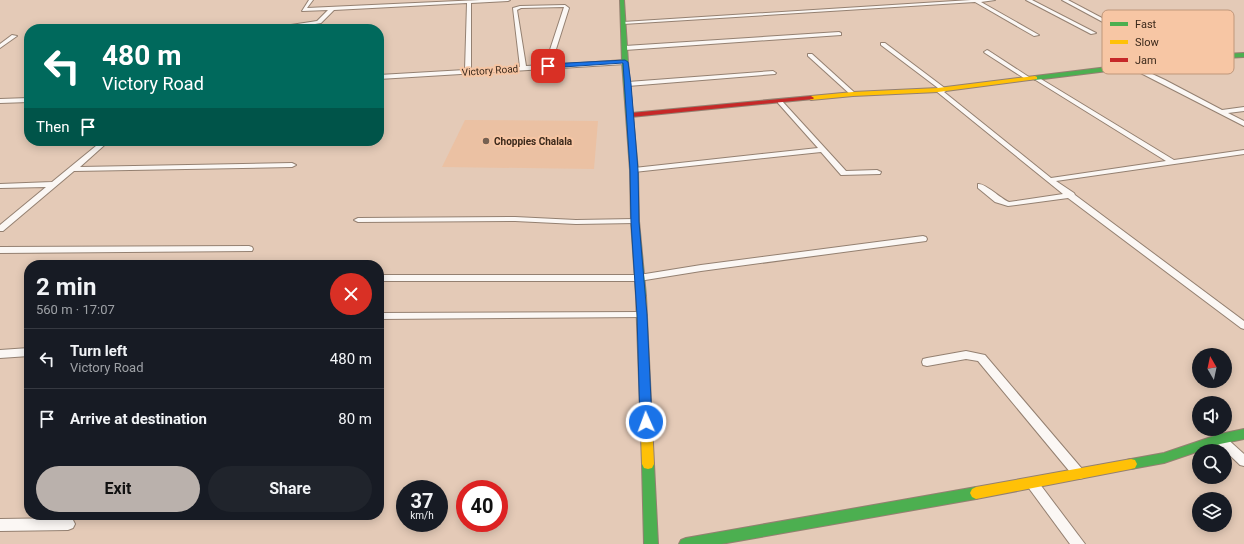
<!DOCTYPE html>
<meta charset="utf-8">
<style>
:root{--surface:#171b24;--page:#20242c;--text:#f1f3f6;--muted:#9ea1a6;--line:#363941;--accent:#bab1ac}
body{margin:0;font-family:Roboto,sans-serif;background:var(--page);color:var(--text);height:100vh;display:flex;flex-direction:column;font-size:15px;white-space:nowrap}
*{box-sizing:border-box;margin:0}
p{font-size:13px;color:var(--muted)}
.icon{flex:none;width:22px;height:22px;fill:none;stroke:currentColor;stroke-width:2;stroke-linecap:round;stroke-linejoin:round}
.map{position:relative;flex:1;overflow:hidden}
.drawer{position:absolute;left:24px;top:260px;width:360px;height:260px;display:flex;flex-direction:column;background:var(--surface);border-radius:16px;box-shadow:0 2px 10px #0003}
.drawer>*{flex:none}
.banner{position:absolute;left:24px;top:24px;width:360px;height:122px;border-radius:16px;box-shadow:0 2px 10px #0003;background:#00695c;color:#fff;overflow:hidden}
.needle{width:26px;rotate:351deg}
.fabs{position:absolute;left:1192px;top:348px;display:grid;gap:8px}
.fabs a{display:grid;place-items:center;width:40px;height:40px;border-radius:50%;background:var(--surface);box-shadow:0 2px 10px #0003;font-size:20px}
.speed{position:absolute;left:396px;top:480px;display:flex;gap:8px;font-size:20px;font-weight:700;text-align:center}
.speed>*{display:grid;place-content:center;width:52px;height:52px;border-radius:50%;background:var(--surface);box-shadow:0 2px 10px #0003;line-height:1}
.speed small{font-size:10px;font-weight:400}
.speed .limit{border:6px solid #d22;background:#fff;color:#111}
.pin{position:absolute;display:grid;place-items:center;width:34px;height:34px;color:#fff;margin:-17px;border-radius:8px;box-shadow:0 2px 6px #0006}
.me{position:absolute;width:44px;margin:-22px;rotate:358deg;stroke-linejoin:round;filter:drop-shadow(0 0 3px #0008)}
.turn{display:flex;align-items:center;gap:14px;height:84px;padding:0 12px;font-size:18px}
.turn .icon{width:52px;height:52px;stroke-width:2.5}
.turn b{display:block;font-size:28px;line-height:34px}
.then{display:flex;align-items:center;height:38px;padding:0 12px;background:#0003;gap:8px;font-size:15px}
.round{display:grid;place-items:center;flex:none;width:42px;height:42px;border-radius:21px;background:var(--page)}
.summary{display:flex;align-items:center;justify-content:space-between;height:68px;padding:0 12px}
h1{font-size:24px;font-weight:700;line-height:30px}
.primary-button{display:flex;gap:8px;margin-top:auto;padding:8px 12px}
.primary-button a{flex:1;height:46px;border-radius:24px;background:var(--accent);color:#111;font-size:16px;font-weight:700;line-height:46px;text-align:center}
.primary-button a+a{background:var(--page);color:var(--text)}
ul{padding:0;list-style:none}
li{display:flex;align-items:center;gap:12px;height:60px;padding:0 12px;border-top:1px solid var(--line)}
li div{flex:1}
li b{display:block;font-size:15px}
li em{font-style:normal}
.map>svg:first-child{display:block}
.built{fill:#ebc1a3}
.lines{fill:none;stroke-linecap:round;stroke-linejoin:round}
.street-casing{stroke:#948071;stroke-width:2}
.fast-casing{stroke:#948071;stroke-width:2}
.slow-casing{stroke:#948071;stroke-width:2}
.jam-casing{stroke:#948071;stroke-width:2}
.street{fill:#fbf7f4;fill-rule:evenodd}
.fast{fill:#4caf50;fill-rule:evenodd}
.slow{fill:#ffc107;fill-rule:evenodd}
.jam{fill:#c62828;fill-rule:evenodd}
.route{fill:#1a73e8;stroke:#114b97}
.poi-dot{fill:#766152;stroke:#f7c6a4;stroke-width:1.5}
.labels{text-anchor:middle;stroke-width:4;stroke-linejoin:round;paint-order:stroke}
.far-street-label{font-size:10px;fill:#3b291b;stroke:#f7c6a4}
.far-poi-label{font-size:10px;font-weight:bold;fill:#3b291b;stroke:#f7c6a4;text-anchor:start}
.key{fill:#f7c6a4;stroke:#bf977b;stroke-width:1}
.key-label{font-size:11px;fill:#3b291b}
</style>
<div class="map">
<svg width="1244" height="544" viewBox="0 0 1244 544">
<rect width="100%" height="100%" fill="#e4cab7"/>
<path class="built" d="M465,120L598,121L594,169L442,167Z"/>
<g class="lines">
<g class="street-casing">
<g id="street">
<path d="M309,0H313L307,8L480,0H510L508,1L471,3V70L520,67L513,8L520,6L565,5L569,8L551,65L625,60L628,62L625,64L379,79V75L465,70L467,3L334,10L321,23L286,29L291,25L317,21L328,10L302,11ZM564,7L545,65L526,66L517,10L521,8Z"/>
<path d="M971,0H995L981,2L1039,35L1034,36L975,2L623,24L621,23L623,22Z"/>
<path d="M1026,0H1032L1096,33L1091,34Z"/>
<path d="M1062,0H1068L1119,27L1114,28Z"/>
<path d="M196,25L199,27L198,29H192Z"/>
<path d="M105,26L107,27V29H101Z"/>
<path d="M839,32L841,33V35L625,50L622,48L625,46Z"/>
<path d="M12,35L17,36L0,48V44Z"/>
<path d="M881,43H885L946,89V91L944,92L1051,178L1166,161L1034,79V77L1036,76L1174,160L1244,150V154L1056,181L1074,193L1075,195L1244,321V329L1241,328L1068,198L1008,206L995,202L978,188V184C985,183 1000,198 1009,202L1063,194L936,91L935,90L938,88L881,45Z"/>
<path d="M987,50L989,51L1032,79L1027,80L985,53L984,52Z"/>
<path d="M808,54H812L855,93V95H851L808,56Z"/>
<path d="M1129,65H1133L1165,80L1222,110L1244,107V111L1228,113L1244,121V126L1129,67Z"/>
<path d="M773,71L776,73L775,74L628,86L625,84L628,82Z"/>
<path d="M29,98V102L0,103V99Z"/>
<path d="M780,100L782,101L846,171L877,170L881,172L880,174L841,175L821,152L634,172L630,170L634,168L818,148L778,103V101Z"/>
<path d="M102,141H109L80,167L292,163L296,165L292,167L74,171L3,231H0V225L46,187L0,188V184L52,182Z"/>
<path d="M515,217L576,220L635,219L639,221L635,223L576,224L515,221L358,222L354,220L358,218Z"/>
<path d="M923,236L926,237L927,239L926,241L701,271L639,281H379V275H639L701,265Z"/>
<path d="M249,246L252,247L253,249L252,251L0,253V247Z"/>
<path d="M642,312L645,313L647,315L645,317L379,319V313Z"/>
<path d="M29,348V356L0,358V350Z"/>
<path d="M966,351L985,355L1083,470L1085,474L1083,478L1079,479L1075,478L978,361L966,359L927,366L923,365L922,362L923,359L927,358Z"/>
<path d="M1220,434L1224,436L1244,454V466L1240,465L1216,442L1214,439L1216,436Z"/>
<path d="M1032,478L1036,479L1085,544H1070L1028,487L1026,483L1028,479Z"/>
<path d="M68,518L73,520L75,524L73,528L68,530L0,531V519Z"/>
</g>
</g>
<g class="fast-casing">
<g id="fast">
<path d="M620,0H624L628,62L638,170L639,221L646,296L641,299L636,296L631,221L630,170L622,62Z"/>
<path d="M1244,53V57L1205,59L1035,80L1032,78L1035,76L1205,55Z"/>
<path d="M1244,429V439L1220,444L1164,463L1131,469L1127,468L1125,464L1127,460L1131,459L1164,453L1220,434Z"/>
<path d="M648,459L652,460L654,464L658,544H644L642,464L644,460Z"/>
<path d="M976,487L980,489L982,493L980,497L976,499L721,544H679L681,540L686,538Z"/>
</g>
</g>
<g class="slow-casing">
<g id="slow">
<path d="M1035,76L1037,77V79L938,92L853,96L811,100L808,98L811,96L853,92L938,88Z"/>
<path d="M641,293L646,296L654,464L652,468L648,469L644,468L642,464L636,296Z"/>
<path d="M1131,459L1135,460L1137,464L1135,468L1131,469L976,499L972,497L970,493L972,489L976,487Z"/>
</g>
</g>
<g class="jam-casing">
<path id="jam" d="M811,96L814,98L813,99L631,117L628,115L631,113Z"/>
</g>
<use href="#street" class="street"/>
<use href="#fast" class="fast"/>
<use href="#slow" class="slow"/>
<use href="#jam" class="jam"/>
</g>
<path class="route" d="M625,60L628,62L631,84L638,170L639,222L647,315L652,422L650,425L646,427L642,425L640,422L637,315L631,222L630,170L623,63L548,68L545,66L548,64Z"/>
<circle class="poi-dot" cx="486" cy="141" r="4"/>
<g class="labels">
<g class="far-street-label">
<text transform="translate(490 70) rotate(-4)" y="4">Victory Road</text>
</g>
<g class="far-poi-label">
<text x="494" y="145">Choppies Chalala</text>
</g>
</g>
<rect x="1102" y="10" width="132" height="64" rx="6" class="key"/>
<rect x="1110" y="22" width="18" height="4" fill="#4caf50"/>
<rect x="1110" y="40" width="18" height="4" fill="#ffc107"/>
<rect x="1110" y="58" width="18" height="4" fill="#c62828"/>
<g class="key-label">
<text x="1135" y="28">Fast</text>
<text x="1135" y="46">Slow</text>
<text x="1135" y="64">Jam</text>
</g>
</svg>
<div class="fabs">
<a><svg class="needle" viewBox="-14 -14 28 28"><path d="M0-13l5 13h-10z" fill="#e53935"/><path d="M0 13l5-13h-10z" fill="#9ea1a6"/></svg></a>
<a><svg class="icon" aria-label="sound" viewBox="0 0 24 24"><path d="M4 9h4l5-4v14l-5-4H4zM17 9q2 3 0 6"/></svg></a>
<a><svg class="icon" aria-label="search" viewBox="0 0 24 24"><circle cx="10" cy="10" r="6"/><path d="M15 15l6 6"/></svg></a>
<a><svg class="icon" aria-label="layers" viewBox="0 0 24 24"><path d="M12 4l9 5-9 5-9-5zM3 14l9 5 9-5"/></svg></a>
</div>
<div class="speed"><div>37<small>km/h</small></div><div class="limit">40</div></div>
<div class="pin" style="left:548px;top:66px;background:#d93025"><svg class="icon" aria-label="arrive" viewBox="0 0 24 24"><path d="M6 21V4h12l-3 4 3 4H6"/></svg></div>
<svg class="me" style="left:646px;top:422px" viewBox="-20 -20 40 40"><circle r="17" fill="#1a73e8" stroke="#fff" stroke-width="3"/><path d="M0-11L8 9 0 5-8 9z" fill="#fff"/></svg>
<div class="banner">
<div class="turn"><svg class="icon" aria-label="left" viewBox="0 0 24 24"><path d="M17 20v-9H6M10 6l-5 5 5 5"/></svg><div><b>480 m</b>Victory Road</div></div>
<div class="then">Then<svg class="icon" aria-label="arrive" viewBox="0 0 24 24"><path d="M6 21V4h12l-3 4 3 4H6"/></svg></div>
</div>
<section class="drawer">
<div class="summary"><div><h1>2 min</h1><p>560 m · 17:07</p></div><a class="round" style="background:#d93025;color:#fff"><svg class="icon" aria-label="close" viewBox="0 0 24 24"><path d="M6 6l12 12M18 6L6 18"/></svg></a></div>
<ul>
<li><svg class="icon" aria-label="left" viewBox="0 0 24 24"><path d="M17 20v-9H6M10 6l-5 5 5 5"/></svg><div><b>Turn left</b><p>Victory Road</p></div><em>480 m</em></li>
<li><svg class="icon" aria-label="arrive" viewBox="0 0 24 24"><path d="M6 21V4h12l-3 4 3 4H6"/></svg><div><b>Arrive at destination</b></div><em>80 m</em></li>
</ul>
<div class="primary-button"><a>Exit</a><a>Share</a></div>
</section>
</div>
